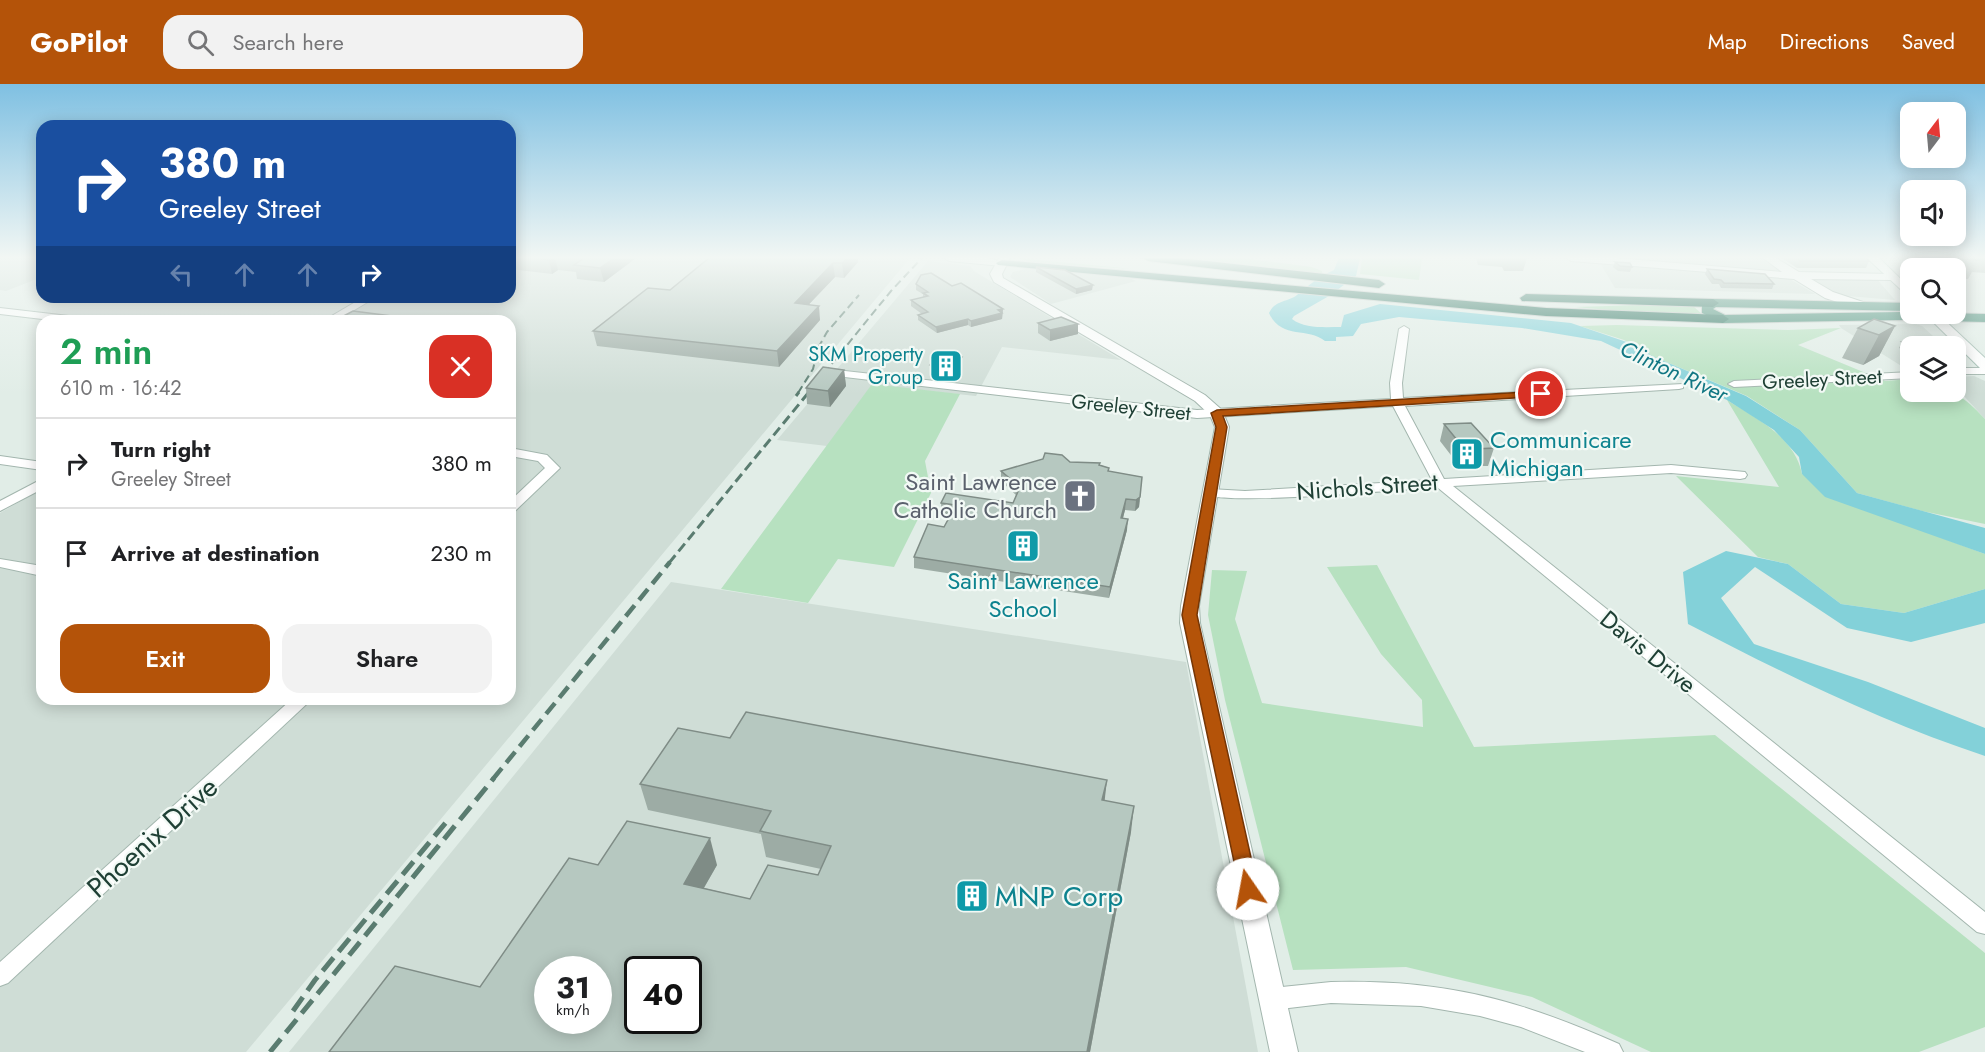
<!DOCTYPE html>
<meta charset="utf-8">
<style>
:root{--surface:#fff;--page:#f2f2f2;--text:#202124;--muted:#757577;--line:#e0e0e0;--accent:#b45309}
body{margin:0;font-family:Jost,sans-serif;background:var(--page);color:var(--text);height:100vh;display:flex;flex-direction:column;font-size:22px;white-space:nowrap}
*{box-sizing:border-box;margin:0}
p{font-size:20px;color:var(--muted)}
.icon{flex:none;width:33px;height:33px;fill:none;stroke:currentColor;stroke-width:2;stroke-linecap:round;stroke-linejoin:round}
.map{position:relative;flex:1;overflow:hidden}
.details{position:absolute;left:36px;top:231px;width:480px;height:390px;display:flex;flex-direction:column;background:var(--surface);border-radius:18px;box-shadow:0 3px 15px #0003}
.details>*{flex:none}
.hud{position:absolute;left:36px;top:36px;width:480px;height:183px;border-radius:18px;box-shadow:0 3px 15px #0003;background:#1a4fa0;color:#fff;overflow:hidden}
.needle{width:39px;rotate:16deg}
.fabs{position:absolute;left:1900px;top:18px;display:grid;gap:12px}
.fabs a{display:grid;place-items:center;width:66px;height:66px;border-radius:12px;background:var(--surface);box-shadow:0 3px 15px #0003;font-size:30px}
.speed{position:absolute;left:534px;top:872px;display:flex;gap:12px;font-size:30px;font-weight:700;text-align:center}
.speed>*{display:grid;place-content:center;width:78px;height:78px;border-radius:50%;background:var(--surface);box-shadow:0 3px 15px #0003;line-height:1}
.speed small{font-size:15px;font-weight:400}
.speed .limit{border:3px solid #111;border-radius:9px;background:#fff;color:#111}
.pin{position:absolute;display:grid;place-items:center;width:51px;height:51px;color:#fff;margin:-26px;border:3px solid #fff;border-radius:50%;box-shadow:0 2px 6px #0007}
.me{position:absolute;width:66px;margin:-33px;rotate:348deg;stroke-linejoin:round;filter:drop-shadow(0 0 4px #0008)}
.turn{display:flex;align-items:center;gap:21px;height:126px;padding:0 24px;font-size:27px}
.turn .icon{width:78px;height:78px;stroke-width:2.5}
.turn b{display:block;font-size:42px;line-height:51px}
.lanes{display:flex;align-items:center;height:57px;padding:0 24px;background:#0003;justify-content:center;gap:30px;direction:ltr}
.lanes .off{opacity:.35}
.round{display:grid;place-items:center;flex:none;width:63px;height:63px;border-radius:18px;background:var(--page)}
.head{display:flex;align-items:center;justify-content:space-between;height:102px;padding:0 24px}
h1{font-size:36px;font-weight:600;line-height:45px;color:#1e9e55}
.cta{display:flex;gap:12px;margin-top:auto;padding:12px 24px}
.cta a{flex:1;height:69px;border-radius:18px;background:var(--accent);color:#fff;font-size:24px;font-weight:600;line-height:69px;text-align:center}
.cta a+a{background:var(--page);color:var(--text)}
ul{padding:0;list-style:none}
li{display:flex;align-items:center;gap:18px;height:90px;padding:0 24px;border-top:2px solid var(--line)}
li div{flex:1}
li b{display:block;font-size:22px}
li em{font-style:normal}
header{display:flex;align-items:center;gap:36px;box-sizing:border-box;height:84px;padding:0 30px;background:var(--accent);color:#fff}
header strong{font-size:28px}
nav{display:flex;gap:33px;margin-inline-start:auto;font-size:21px}
.search{width:420px;height:54px;background:var(--page);display:flex;align-items:center;gap:15px;box-sizing:border-box;padding:0 21px;border-radius:18px;color:var(--muted);font-size:22px}
.map>svg:first-child{display:block}
.built{fill:#cfddd6;fill-rule:evenodd}
.green{fill:#b7e1c0}
.water{fill:#83d1d9}
.lines{fill:none;stroke-linecap:round;stroke-linejoin:round}
.minor-casing{stroke:#a3b6ae;stroke-width:2}
.tertiary-casing{stroke:#a3b6ae;stroke-width:2}
.secondary-casing{stroke:#9ebaaf;stroke-width:2}
.trunk-casing{stroke:#c0cac6;stroke-width:2}
.motorway-casing{stroke:#c0cac6;stroke-width:2}
.minor{fill:#fff;fill-rule:evenodd}
.tertiary{fill:#fff;fill-rule:evenodd}
.secondary{fill:#fff;fill-rule:evenodd}
.trunk{fill:#448c76;fill-rule:evenodd}
.motorway{fill:#28705c;fill-rule:evenodd}
.rail-far3{stroke:#5a7c70;stroke-width:2;stroke-dasharray:8 4.5;stroke-linecap:butt}
.rail-far2{stroke:#5a7c70;stroke-width:3;stroke-dasharray:10 5;stroke-linecap:butt}
.rail-far1{stroke:#5a7c70;stroke-width:4.5;stroke-dasharray:14 7;stroke-linecap:butt}
.rail{stroke:#5a7c70;stroke-width:5;stroke-dasharray:17 8;stroke-linecap:butt}
.wall{fill:#9daca5}
.shaded-wall{fill:#7f8c86}
.building{fill:#b6c8c0;stroke:#7f8c86;stroke-width:1.5;fill-rule:evenodd}
.route{fill:#b45309;stroke:#753606;stroke-width:1.5}
.labels{text-anchor:middle;stroke-width:4.5;stroke-linejoin:round;paint-order:stroke}
.far-culture-label{font-size:20px;fill:#0d838f;stroke:#f2f9f5;text-anchor:end}
.far-street-label{font-size:20px;fill:#1f4035;stroke:#f2f9f5}
.far-water-label{font-size:22px;font-style:italic;fill:#127783;stroke:#f2f9f5}
.culture-label{font-size:24px;fill:#0d838f;stroke:#f2f9f5;text-anchor:start}
.worship-label{font-size:24px;fill:#5b616d;stroke:#f2f9f5;text-anchor:end}
.street-label{font-size:24px;fill:#1f4035;stroke:#f2f9f5}
.near-street-label{font-size:28px;fill:#1f4035;stroke:#f2f9f5}
.near-culture-label{font-size:28px;fill:#0d838f;stroke:#f2f9f5;text-anchor:start}
</style>
<header>
<strong>GoPilot</strong>
<div class="search"><svg class="icon" aria-label="search" viewBox="0 0 24 24"><circle cx="10" cy="10" r="6"/><path d="M15 15l6 6"/></svg>Search here</div>
<nav><a>Map</a><a>Directions</a><a>Saved</a></nav>
</header>
<div class="map">
<svg width="1985" height="968" viewBox="0 0 1985 968">
<rect width="100%" height="100%" fill="#e1ede7"/>
<g class="built">
<path d="M0,174H42V193L6,207L0,206Z"/>
<path d="M510,174H910L246,968H0V429L42,405V615H510V237H335L377,213H510Z"/>
<path d="M1600,174H1760L1782,188H1774Z"/>
<path d="M928,177L970,182L974,187L1121,276L1002,263L976,312L872,301L827,362L777,356Z"/>
<path d="M1600,179L1788,194L1815,210L1615,204Z"/>
<path d="M1030,184L1129,194L1136,197L1051,220L1010,193L1013,188Z"/>
<path d="M1810,193H1875L1895,216L1836,211Z"/>
<path d="M1916,240L1922,242L1944,262H1911V288L1841,244L1839,241Z"/>
<path d="M1974,292L1985,297V335L1964,312L1954,308L1956,293Z"/>
<path d="M671,498L1186,578L1258,968H289ZM548,885H598V936H548ZM638,885H688V936H638Z"/>
</g>
<g class="green">
<path d="M1018,174L1133,185L1035,179Z"/>
<path d="M1190,174H1242L1312,183L1322,187V190Z"/>
<path d="M1362,174H1422L1419,196L1360,190Z"/>
<path d="M1639,221L1693,222L1703,231L1654,230L1575,223Z"/>
<path d="M1617,241L1788,246L1841,244L1798,261L1885,297L1911,295V308C1953,308 1955,303 1985,335V440L1922,427L1857,409L1800,346L1747,312L1650,271L1624,256L1580,242Z"/>
<path d="M872,300L960,310L925,377L931,409L894,483L838,475L808,519L721,505Z"/>
<path d="M1727,316C1757,335 1795,353 1802,390L1910,442L1985,470V505L1904,529L1841,520L1788,480L1758,473L1676,392L1779,403Z"/>
<path d="M1377,481L1474,663L1715,651L1985,869V943L1919,968H1651L1532,913L1406,883L1293,886L1225,616L1208,531L1212,486L1247,487L1235,535L1262,619L1423,643L1422,616L1381,570L1327,483Z"/>
</g>
<g class="water">
<path d="M1339,174H1360L1356,192L1329,212L1294,232L1292,235C1305,245 1325,243 1341,243L1344,231L1380,220L1571,239L1647,265L1650,271L1746,312L1800,346L1857,409L1985,444V470L1825,413L1802,390L1799,373L1774,346L1727,316L1601,257L1522,244L1399,233L1361,240L1353,252L1336,253V257H1325C1308,243 1281,256 1269,229C1275,216 1288,218 1297,211C1309,201 1320,192 1334,186Z"/>
<path d="M1726,467L1788,480L1841,520L1904,529L1985,505V539L1911,558L1847,544L1755,483L1721,514L1754,560L1868,598L1985,644V672C1882,638 1784,590 1688,540L1683,488Z"/>
</g>
<g class="lines">
<g class="minor-casing">
<g id="minor">
<path d="M364,213H376L336,237H323Z"/>
<path d="M0,224L86,234L91,237H59L0,230Z"/>
<path d="M1404,242L1409,245L1402,299L1403,314L1683,300V304L1679,305L1405,322L1444,395L1671,381L1745,388L1747,391L1745,394L1740,395L1671,389L1453,402L1985,828V850L1977,848L1437,403C1406,405 1217,423 1203,409L1210,405L1245,407L1432,396L1393,322L1197,334L836,292L830,289L836,286L1197,326L1391,315L1390,299L1399,245Z"/>
<rect x="1956" y="284" width="29" height="6"/>
<path d="M1911,288V294L1734,303L1728,300L1734,297Z"/>
<path d="M510,364L547,371L560,384L515,427L510,428V417L545,384L538,377L510,372Z"/>
<path d="M0,372L42,378V386L0,380Z"/>
<path d="M42,395V405L0,427V417Z"/>
<path d="M0,475L42,482V492L0,483Z"/>
<path d="M292,615H312L8,899L0,902V878Z"/>
<path d="M1331,898C1442,895 1518,915 1619,960L1623,968H1585L1521,943L1480,932L1421,922L1331,919L1272,926L1264,922L1261,915L1264,908L1272,904Z"/>
</g>
</g>
<g class="tertiary-casing">
<g id="tertiary">
<path d="M999,174H1010L1002,190L1003,194L1205,311L1222,326L1229,343L1199,522L1200,539L1298,968H1270L1180,539L1181,522L1215,343L1210,331L1195,317L994,198L990,190Z"/>
<path d="M1566,174H1616L1782,188L1763,174H1776L1799,188L1891,190L1897,193L1891,196L1811,195L1833,208L1866,219V225L1862,226L1825,214L1794,195L1571,177Z"/>
</g>
</g>
<g class="secondary-casing">
<g id="secondary">
<path d="M944,174H987L1008,179L1002,182L949,177Z"/>
<path d="M1867,174H1879L1911,205V215Z"/>
<path d="M1925,230H1938L1985,274V285L1980,284Z"/>
</g>
</g>
<g class="trunk-casing">
<path id="trunk" d="M1713,215L1911,219V227L1716,223L1713,225L1725,231L1903,228L1985,230V238L1903,236L1723,239L1702,229V221Z"/>
</g>
<g class="motorway-casing">
<g id="motorway">
<path d="M1143,174H1180L1379,196L1385,200L1379,204L1148,177Z"/>
<path d="M1002,176L1546,224L1723,231L1729,235L1723,239L1546,232L998,181L996,179Z"/>
<path d="M1526,210L1713,215L1719,219L1713,223L1522,217L1520,214Z"/>
</g>
</g>
<use href="#minor" class="minor"/>
<use href="#tertiary" class="tertiary"/>
<use href="#secondary" class="secondary"/>
<use href="#trunk" class="trunk"/>
<use href="#motorway" class="motorway"/>
<g class="rail-far3">
<path d="M798,309L813,285L818,264L827,248L859,211"/>
<path d="M808,309L891,207L921,175"/>
</g>
<g class="rail-far2">
<path d="M796,312L799,308"/>
<path d="M669,479L809,308"/>
</g>
<path class="rail-far1" d="M493,695L670,478"/>
<g class="rail">
<path d="M293,927L315,896L448,736"/>
<path d="M270,968L494,694"/>
</g>
</g>
<g class="wall">
<path d="M510,174H636L604,198L577,195L576,188L558,186L552,190L510,185Z"/>
<path d="M709,174L858,178L844,194L835,193L809,220L820,236L779,283L597,262L593,247L670,206Z"/>
<path d="M1476,174H1527L1523,187H1504L1502,183L1478,181Z"/>
<path d="M1782,174H1865L1869,177L1866,184H1797Z"/>
<path d="M1908,174H1985V189L1972,188L1968,195L1956,194V184H1920Z"/>
<path d="M1615,178L1632,183L1630,188L1618,187L1613,183Z"/>
<path d="M1036,183L1092,206L1076,210L1036,188Z"/>
<path d="M1707,185L1774,200L1772,205L1721,204L1719,200H1712L1705,190Z"/>
<path d="M916,200L952,202L1003,225L1002,235L971,243L968,241L937,249L918,236V231L922,230L911,222V216L923,214V210L916,206Z"/>
<path d="M1038,239L1078,240V250L1050,257L1038,249Z"/>
<path d="M1895,242L1879,272L1863,281L1842,274L1858,244Z"/>
<path d="M1902,258L1911,262V269L1899,264Z"/>
<path d="M962,278L955,289L930,286V281Z"/>
<path d="M844,286L846,302L830,323L807,320L806,304Z"/>
<path d="M1444,340L1494,364L1488,382H1469L1466,379H1457L1440,357Z"/>
<path d="M1043,375L1070,378L1100,379V381L1109,384L1108,387L1142,393L1139,423L1135,427L1125,426L1123,434L1127,446L1109,514L914,484V473L944,443L950,431L942,430L941,419H1013L1016,411L1001,397V387Z"/>
<path d="M730,654L1105,716L1131,748L1090,968H329L480,903L598,781H717L704,804L750,815L818,791L821,785L766,773L761,750L648,726L640,700Z"/>
</g>
<g class="shaded-wall">
<path d="M551,174H555L558,186L552,190L549,176Z"/>
<path d="M614,174H636L604,198L600,184Z"/>
<path d="M847,174H858V178L844,194L842,179Z"/>
<path d="M833,179L835,193L796,234L795,219Z"/>
<path d="M1093,201L1092,206L1076,210V205Z"/>
<path d="M819,222L820,236L779,283L777,267Z"/>
<path d="M1003,225L1002,235L971,243V237Z"/>
<path d="M968,235V241L937,249L936,243Z"/>
<path d="M1078,240V250L1050,257V246Z"/>
<path d="M1895,242L1879,272L1863,281L1879,251Z"/>
<path d="M962,273V278L955,289V284Z"/>
<path d="M844,286L846,302L830,323L828,307Z"/>
<path d="M1142,393L1139,423L1135,427L1136,416Z"/>
<path d="M1126,415L1125,426L1120,445L1121,434Z"/>
<path d="M1128,435L1127,446L1109,514L1110,503Z"/>
<path d="M1107,696L1104,722L1102,716Z"/>
<path d="M1134,722L1131,748L1090,968H1087Z"/>
<path d="M710,754L717,781L691,826L684,800Z"/>
</g>
<g class="building">
<path d="M534,174H551L549,176Z"/>
<path d="M576,174H614L600,184L574,181L583,175Z"/>
<path d="M709,174H847L842,179H833L795,219L819,222L777,267L593,247L648,204L670,206Z"/>
<path d="M1797,174H1865L1869,177H1800Z"/>
<path d="M1957,174H1977L1979,176Z"/>
<path d="M1615,178L1630,179L1632,183L1620,182Z"/>
<path d="M1036,183L1065,186L1093,201L1076,205Z"/>
<path d="M1707,185L1765,190L1774,200L1724,199L1721,196L1714,195Z"/>
<path d="M931,189L952,202L961,199L1003,225L998,226L1002,229L971,237L968,235L936,243L918,231L928,228L911,216L928,212L923,209L928,208L916,200L921,191Z"/>
<path d="M353,227L431,237H334Z"/>
<path d="M1061,233L1078,240L1050,246L1038,239Z"/>
<path d="M1874,235L1895,242L1879,251L1858,244Z"/>
<path d="M1921,256L1933,262L1911,263L1902,258Z"/>
<path d="M937,270L962,273L955,284L930,281Z"/>
<path d="M823,283L844,286L828,307L806,304Z"/>
<path d="M1471,339L1494,364L1474,365L1471,362H1462L1444,340Z"/>
<path d="M1045,369L1062,371L1070,378L1100,379L1099,381L1109,384L1108,387L1142,393L1140,413L1136,416L1126,415L1121,434L1128,435L1110,503L914,473L928,440L944,443L956,421L941,419L946,409L1013,419L1020,403L1001,387L1043,375Z"/>
<path d="M746,628L1107,696L1102,716L1134,722L1087,968H329L395,882L480,903L569,774L598,781L627,737L710,754L684,800L750,815L768,781L818,791L831,762L760,747L771,727L640,700L678,644L730,654ZM548,885H598V936H548ZM638,885H688V936H638Z"/>
</g>
<linearGradient id="sky" x2="0" y2="1"><stop stop-color="#7fc0e2"/><stop offset="0.56" stop-color="#f2f7f4"/><stop offset="1" stop-color="#f2f7f4" stop-opacity="0"/></linearGradient>
<rect width="1985" height="310" fill="url(#sky)"/>
<path class="route" d="M1541,307L1546,310L1545,312L1223,332L1227,343L1197,531L1258,805L1255,811L1248,813L1241,811L1182,531L1216,343L1211,329L1217,326Z"/>
<defs>
<g id="building-square" transform="scale(1.725)"><rect x="-9" y="-9" width="18" height="18" rx="4" fill="#0f9aa8" stroke="#f2f9f5"/><path d="M-4-6H4V6H1V3H-1V6H-4ZM-2.5-4.3h1.7v1.8h-1.7ZM.8-4.3h1.7v1.8H.8ZM-2.5-1h1.7V.8h-1.7ZM.8-1h1.7V.8H.8Z" fill="#fff"/></g>
<g id="church-square" transform="scale(1.725)"><rect x="-9" y="-9" width="18" height="18" rx="4" fill="#6b7280" stroke="#f2f9f5"/><path d="M-1.2-6h2.4v3.5h3.3v2.4h-3.3V6h-2.4V-.1h-3.3v-2.4h3.3Z" fill="#fff"/></g>
</defs>
<g fill-rule="evenodd">
<use href="#building-square" x="946" y="282"/>
<use href="#building-square" x="1467" y="370"/>
<use href="#church-square" x="1080" y="412"/>
<use href="#building-square" x="1023" y="462"/>
<use href="#building-square" x="972" y="812"/>
</g>
<g class="labels">
<g class="far-culture-label">
<text x="923" y="277">SKM Property<tspan x="923" dy="23">Group</tspan></text>
</g>
<g class="far-street-label">
<text transform="translate(1822 295) rotate(-3)" y="7">Greeley Street</text>
<text transform="translate(1131 323) rotate(6)" y="7">Greeley Street</text>
</g>
<g class="far-water-label">
<text transform="translate(1674 287) rotate(25)" y="8">Clinton River</text>
</g>
<g class="culture-label">
<text x="1490" y="364">Communicare<tspan x="1490" dy="28">Michigan</tspan></text>
<text x="1023" y="505" text-anchor="middle">Saint Lawrence<tspan x="1023" dy="28">School</tspan></text>
</g>
<g class="worship-label">
<text x="1057" y="406">Saint Lawrence<tspan x="1057" dy="28">Catholic Church</tspan></text>
</g>
<g class="street-label">
<text transform="translate(1367 403) rotate(-4)" y="8">Nichols Street</text>
<text transform="translate(1648 568) rotate(39)" y="8">Davis Drive</text>
</g>
<g class="near-street-label">
<text transform="translate(152 753) rotate(-42)" y="10">Phoenix Drive</text>
</g>
<g class="near-culture-label">
<text x="995" y="822">MNP Corp</text>
</g>
</g>
</svg>
<div class="fabs">
<a><svg class="needle" viewBox="-14 -14 28 28"><path d="M0-13l5 13h-10z" fill="#e53935"/><path d="M0 13l5-13h-10z" fill="#757577"/></svg></a>
<a><svg class="icon" aria-label="sound" viewBox="0 0 24 24"><path d="M4 9h4l5-4v14l-5-4H4zM17 9q2 3 0 6"/></svg></a>
<a><svg class="icon" aria-label="search" viewBox="0 0 24 24"><circle cx="10" cy="10" r="6"/><path d="M15 15l6 6"/></svg></a>
<a><svg class="icon" aria-label="layers" viewBox="0 0 24 24"><path d="M12 4l9 5-9 5-9-5zM3 14l9 5 9-5"/></svg></a>
</div>
<div class="speed"><div>31<small>km/h</small></div><div class="limit">40</div></div>
<div class="pin" style="left:1541px;top:310px;background:#d93025"><svg class="icon" aria-label="arrive" viewBox="0 0 24 24"><path d="M6 21V4h12l-3 4 3 4H6"/></svg></div>
<svg class="me" style="left:1248px;top:805px" viewBox="-20 -20 40 40"><circle r="19" fill="#fff"/><path d="M0-13L10 11 0 6-10 11z" fill="#b45309"/></svg>
<div class="hud">
<div class="turn"><svg class="icon" aria-label="right" viewBox="0 0 24 24"><path d="M7 20v-9h11M14 6l5 5-5 5"/></svg><div><b>380 m</b>Greeley Street</div></div>
<div class="lanes"><svg class="icon off" aria-label="left" viewBox="0 0 24 24"><path d="M17 20v-9H6M10 6l-5 5 5 5"/></svg><svg class="icon off" aria-label="ahead" viewBox="0 0 24 24"><path d="M12 20V5M6 11l6-6 6 6"/></svg><svg class="icon off" aria-label="ahead" viewBox="0 0 24 24"><path d="M12 20V5M6 11l6-6 6 6"/></svg><svg class="icon" aria-label="right" viewBox="0 0 24 24"><path d="M7 20v-9h11M14 6l5 5-5 5"/></svg></div>
</div>
<section class="details">
<div class="head"><div><h1>2 min</h1><p>610 m · 16:42</p></div><a class="round" style="background:#d93025;color:#fff"><svg class="icon" aria-label="close" viewBox="0 0 24 24"><path d="M6 6l12 12M18 6L6 18"/></svg></a></div>
<ul>
<li><svg class="icon" aria-label="right" viewBox="0 0 24 24"><path d="M7 20v-9h11M14 6l5 5-5 5"/></svg><div><b>Turn right</b><p>Greeley Street</p></div><em>380 m</em></li>
<li><svg class="icon" aria-label="arrive" viewBox="0 0 24 24"><path d="M6 21V4h12l-3 4 3 4H6"/></svg><div><b>Arrive at destination</b></div><em>230 m</em></li>
</ul>
<div class="cta"><a>Exit</a><a>Share</a></div>
</section>
</div>
